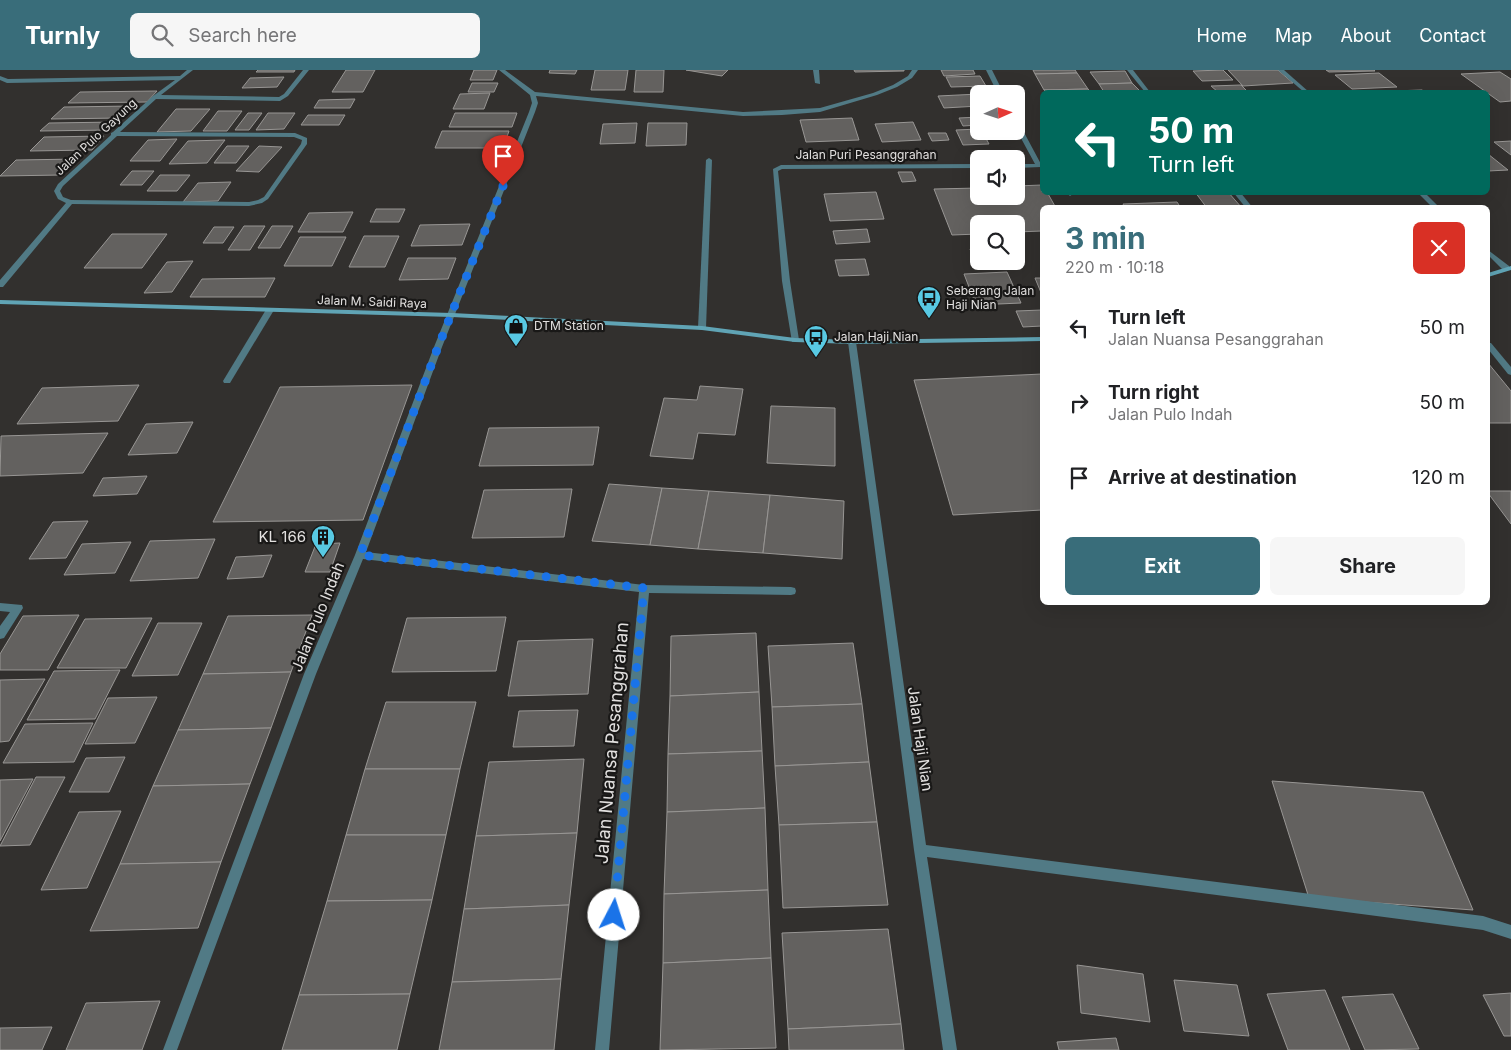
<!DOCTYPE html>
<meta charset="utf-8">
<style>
:root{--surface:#fff;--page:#f6f6f6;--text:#202124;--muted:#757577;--accent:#396d7a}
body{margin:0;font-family:Inter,sans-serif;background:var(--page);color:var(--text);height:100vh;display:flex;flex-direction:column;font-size:19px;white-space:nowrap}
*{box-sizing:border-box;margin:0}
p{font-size:16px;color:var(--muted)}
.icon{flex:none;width:28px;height:28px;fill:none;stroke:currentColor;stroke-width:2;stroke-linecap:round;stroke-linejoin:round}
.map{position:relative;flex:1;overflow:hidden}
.side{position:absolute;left:1040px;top:135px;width:450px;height:400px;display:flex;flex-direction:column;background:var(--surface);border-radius:8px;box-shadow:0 5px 20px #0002}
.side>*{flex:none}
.hud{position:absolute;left:1040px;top:20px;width:450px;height:105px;border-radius:8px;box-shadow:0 5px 20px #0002;background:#00695c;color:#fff;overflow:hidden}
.needle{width:32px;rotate:87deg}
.tools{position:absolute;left:970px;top:15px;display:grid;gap:10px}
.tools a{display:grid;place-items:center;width:55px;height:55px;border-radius:8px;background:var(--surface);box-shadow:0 5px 20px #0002;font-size:25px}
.pin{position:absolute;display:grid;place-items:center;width:42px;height:42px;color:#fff;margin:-51px -21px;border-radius:50% 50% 50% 0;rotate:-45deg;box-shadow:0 0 5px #0007}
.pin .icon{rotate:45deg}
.me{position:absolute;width:55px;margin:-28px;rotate:5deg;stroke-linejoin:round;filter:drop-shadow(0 0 4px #0008)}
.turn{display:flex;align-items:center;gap:18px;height:105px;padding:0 25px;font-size:22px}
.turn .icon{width:65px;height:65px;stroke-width:2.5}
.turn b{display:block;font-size:35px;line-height:42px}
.round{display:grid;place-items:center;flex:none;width:52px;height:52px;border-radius:8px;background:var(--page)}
.summary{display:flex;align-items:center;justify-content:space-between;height:85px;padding:0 25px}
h1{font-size:30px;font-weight:700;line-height:38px;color:var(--accent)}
.cta{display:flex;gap:10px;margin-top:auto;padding:10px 25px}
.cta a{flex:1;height:58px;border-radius:8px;background:var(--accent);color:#fff;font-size:20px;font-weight:700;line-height:58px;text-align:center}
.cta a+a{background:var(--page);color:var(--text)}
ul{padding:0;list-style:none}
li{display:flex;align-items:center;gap:15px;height:75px;padding:0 25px}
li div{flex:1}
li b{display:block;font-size:19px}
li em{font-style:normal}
header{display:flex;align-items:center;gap:30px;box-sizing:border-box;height:70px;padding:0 25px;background:var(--accent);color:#fff}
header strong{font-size:24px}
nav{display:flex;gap:28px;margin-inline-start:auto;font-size:18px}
.search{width:350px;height:45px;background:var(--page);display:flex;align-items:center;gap:12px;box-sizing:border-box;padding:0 18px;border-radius:8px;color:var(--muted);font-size:19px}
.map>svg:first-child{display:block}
.building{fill:#63615f;stroke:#989694}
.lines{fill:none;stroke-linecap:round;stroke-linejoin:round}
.lane{fill:#517a85;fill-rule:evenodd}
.street{fill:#517a85;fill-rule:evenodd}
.secondary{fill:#60a4b5;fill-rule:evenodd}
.route{stroke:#1a73e8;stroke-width:9;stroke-dasharray:0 16.2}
.labels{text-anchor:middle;stroke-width:4.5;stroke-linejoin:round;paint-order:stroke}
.far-street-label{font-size:12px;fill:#e2e0df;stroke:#191817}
.far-poi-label{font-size:12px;fill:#e2e0df;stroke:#191817;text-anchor:start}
.poi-label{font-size:15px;fill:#e2e0df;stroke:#191817;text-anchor:end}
.street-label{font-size:15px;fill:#e2e0df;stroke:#191817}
.near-street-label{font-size:18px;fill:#e2e0df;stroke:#191817}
</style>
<header>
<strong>Turnly</strong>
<div class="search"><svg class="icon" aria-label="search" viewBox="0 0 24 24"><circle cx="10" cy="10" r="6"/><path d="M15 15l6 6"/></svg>Search here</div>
<nav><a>Home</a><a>Map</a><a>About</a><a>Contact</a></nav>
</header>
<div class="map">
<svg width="1511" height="980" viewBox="0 0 1511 980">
<rect width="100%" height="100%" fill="#32302e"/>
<g class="building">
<path d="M258,0H295L294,2H256Z"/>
<path d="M346,0H375L363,22H332Z"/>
<path d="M474,0H497L493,10H470Z"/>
<path d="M550,0H577L575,4L549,3Z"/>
<path d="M595,0H628L625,20H591Z"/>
<path d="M636,0H664L663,22H634Z"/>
<path d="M686,0H728L722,6Z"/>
<path d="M854,0H904V1L855,2Z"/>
<path d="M941,0H973L975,4L944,6Z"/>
<path d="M1033,0H1075L1077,3L1035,4Z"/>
<path d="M1223,0L1233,10L1202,11L1193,1Z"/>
<path d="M1228,0H1278L1293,13L1243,16Z"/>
<path d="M1326,0H1374L1375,1L1329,2Z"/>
<path d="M1125,1L1132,13L1099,14L1090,2Z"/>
<path d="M1500,2L1511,9V31L1500,32L1461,4Z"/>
<path d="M1077,3L1088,19L1044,20L1035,4Z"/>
<path d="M1379,3L1397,17L1352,19L1335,5Z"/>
<path d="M980,6L986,16L951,17L946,7Z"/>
<path d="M284,7L277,17L242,18L250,8Z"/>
<path d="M472,13H498L494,22H468Z"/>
<path d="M1132,13L1141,22H1104L1099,14Z"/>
<path d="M1241,15L1247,21L1218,22L1211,16Z"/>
<path d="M1088,19L1091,22H1046L1044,20Z"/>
<path d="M1422,20L1425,22H1363Z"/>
<path d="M157,21L147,32L68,33L80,22Z"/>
<path d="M490,23L484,39H453L460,24Z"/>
<path d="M979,24V36L944,38L938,26Z"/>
<path d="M355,29L350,38H314L319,30Z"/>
<path d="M132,36L121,48L51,49L64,37Z"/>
<path d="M176,39H210L191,61L157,62Z"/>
<path d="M218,41H242L227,61H203Z"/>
<path d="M248,43H262L249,60H235Z"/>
<path d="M268,43H295L284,59L256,60Z"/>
<path d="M455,43H517L512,57H449Z"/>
<path d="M308,45H345L339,55H301Z"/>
<path d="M979,47V55L963,56L959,48Z"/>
<path d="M852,48L859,70L806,72L800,50Z"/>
<path d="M117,52L110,60L40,61L49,53Z"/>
<path d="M913,52L921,70L882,72L875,54Z"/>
<path d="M637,53L635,73L600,74L603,54Z"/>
<path d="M648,53H687L686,75L646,76Z"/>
<path d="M979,59V61H982L989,74L963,75L956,60Z"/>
<path d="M442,61H509L503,78H435Z"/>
<path d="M928,63H946L949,70L932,71Z"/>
<path d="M104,66L92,80L30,81L44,67Z"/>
<path d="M177,69L160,91H130L148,70Z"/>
<path d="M225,70L207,93L169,94L188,71Z"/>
<path d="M1511,71V85L1494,72Z"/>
<path d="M227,76H249L236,93H214Z"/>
<path d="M259,76L282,77L259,102L236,101Z"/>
<path d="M1488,84L1508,100L1488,101Z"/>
<path d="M78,89L62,105L0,106L16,90Z"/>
<path d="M132,101H154L142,115H120Z"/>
<path d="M898,102H912L916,111L902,112Z"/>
<path d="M160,105H190L177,121H147Z"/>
<path d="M231,112L218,131L183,132L198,113Z"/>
<path d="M1042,115V122H1047L1056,138H1042V161L1016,162V154H979V164L952,165L934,119L979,118V126H1016V116Z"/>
<path d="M876,122L884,149L830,151L824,124Z"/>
<path d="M1195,122H1228L1242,138H1207Z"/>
<path d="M1177,132L1181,138H1125L1123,134Z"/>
<path d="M376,139H405L399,152H370Z"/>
<path d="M353,142L343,162H298L309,143Z"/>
<path d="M470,154L462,175L411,176L420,155Z"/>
<path d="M244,156H265L250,180H228Z"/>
<path d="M272,156H293L280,178H258Z"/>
<path d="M214,157H234L223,173H203Z"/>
<path d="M867,159L870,172L836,174L833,161Z"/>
<path d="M112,164H167L142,198H84Z"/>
<path d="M364,166H399L385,197H349Z"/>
<path d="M300,167H346L332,196H284Z"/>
<path d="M970,179H979V191H1016V188L1019,194L977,196Z"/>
<path d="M408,188H456L448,209L399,210Z"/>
<path d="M865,189L869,205L839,206L835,190Z"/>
<path d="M193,191L172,222L144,223L167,192Z"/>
<path d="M1007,202L1021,233L976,235L964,204Z"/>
<path d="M275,208L265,227H190L202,209Z"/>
<path d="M1035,208H1042V225Z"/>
<path d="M1042,240V256L1023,257L1016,241Z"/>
<path d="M1488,293L1511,321V353H1488Z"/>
<path d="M1042,304V440L953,445L914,310Z"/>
<path d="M139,315L118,351L17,354L42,318Z"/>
<path d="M412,315L363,450L213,452L280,317Z"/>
<path d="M700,316L743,319L735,365L698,363L693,389L650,386L664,328L697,330Z"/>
<path d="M771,336L835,338V396L767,393Z"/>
<path d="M193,352L177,383L128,385L146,354Z"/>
<path d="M599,357L593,395L479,396L489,358Z"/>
<path d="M108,363L83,403L0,406L1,366Z"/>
<path d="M147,406L137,424L93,426L103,408Z"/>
<path d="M609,414L662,418L650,475L592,471Z"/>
<path d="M662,418L709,421L698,479L650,475Z"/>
<path d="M572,419L564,467L472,468L484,420Z"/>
<path d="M709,421L770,425L763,483L698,479Z"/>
<path d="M1488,421H1511V454L1488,423Z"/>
<path d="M770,425L844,431L842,489L763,483Z"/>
<path d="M88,451L66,488L29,489L53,452Z"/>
<path d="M215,469L198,508L130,511L150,471Z"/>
<path d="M131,472L115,503L64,505L82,474Z"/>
<path d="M340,473L330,502H305L316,474Z"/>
<path d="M272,485L263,507L227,509L236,487Z"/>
<path d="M79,545L48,600H0V584L23,546Z"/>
<path d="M312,545L291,602L203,604L228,546Z"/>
<path d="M506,547L496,601L392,602L407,548Z"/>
<path d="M152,548L126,598H57L85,549Z"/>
<path d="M158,553H202L178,605L132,606Z"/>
<path d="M756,563L759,622L670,626L671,566Z"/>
<path d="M593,569L588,624L508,626L518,571Z"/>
<path d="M853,573L862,634L772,637L768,576Z"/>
<path d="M120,600L95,649L27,650L54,601Z"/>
<path d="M291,602L271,658L178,660L203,604Z"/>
<path d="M45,609L9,671L0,672V610Z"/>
<path d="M759,622L762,681L668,684L670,626Z"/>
<path d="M157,627L135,673L85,674L108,628Z"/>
<path d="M386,632H476L460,699H365Z"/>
<path d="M862,634L869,692L775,696L772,637Z"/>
<path d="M578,640L574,676L513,677L519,641Z"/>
<path d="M93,653L74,692L3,693L25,654Z"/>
<path d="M271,658L250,714L153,716L178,660Z"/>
<path d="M762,681L765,738L667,742L668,684Z"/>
<path d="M125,687L109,722H69L86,688Z"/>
<path d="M584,689L577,763L476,766L489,692Z"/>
<path d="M869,692L877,752L779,755L775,696Z"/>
<path d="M365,699H460L446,765H346Z"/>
<path d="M36,707H65L30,775L0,776Z"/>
<path d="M33,709L0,771V710Z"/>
<path d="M1272,711L1423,722L1473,840L1309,828Z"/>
<path d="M250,714L221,792L120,794L153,716Z"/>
<path d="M765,738L768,820L664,824L667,742Z"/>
<path d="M121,741L87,818L41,820L79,742Z"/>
<path d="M877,752L888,835L783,838L779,755Z"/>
<path d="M577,763L569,835L464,839L476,766Z"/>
<path d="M346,765H446L432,830L327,831Z"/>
<path d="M221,792L198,858L90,861L120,794Z"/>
<path d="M768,820L771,888L663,893L664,824Z"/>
<path d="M432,830L410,924L299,925L327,831Z"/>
<path d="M569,835L561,909L452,912L464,839Z"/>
<path d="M888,859L901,954L788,959L782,863Z"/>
<path d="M771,888L776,978L660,980L663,893Z"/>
<path d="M1077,895L1143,904L1150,952L1081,943Z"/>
<path d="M561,909L554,980H439L452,912Z"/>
<path d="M1174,910L1237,915L1249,966L1184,961Z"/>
<path d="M1325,920L1350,980H1288L1267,924Z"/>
<path d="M1511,923V966H1504L1483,925Z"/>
<path d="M410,924L397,980H282L299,925Z"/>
<path d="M1393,924L1419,979L1365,980L1342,927Z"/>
<path d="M160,931L142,980H66L86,933Z"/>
<path d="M901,954L904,980H789L788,959Z"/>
<path d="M52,957L42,980H0V958Z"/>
<path d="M1116,968L1119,980H1059L1057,972Z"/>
</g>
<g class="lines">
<g class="lane">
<path d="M709,88L712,90L706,258L702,260L698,258L706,90Z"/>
<path d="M267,238H270L274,240L230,313H224L223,311Z"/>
</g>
<g class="street">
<path d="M187,0H193L161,25L279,27L284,24L303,0H309L288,26L280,31L156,29L120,62L295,63L307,68V74L268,129L262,133L249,136L72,134L3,217H0V210L66,133L58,129L54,121L58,114L111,65V63L113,62L153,26L175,10L7,13L0,10V6L8,9L180,6ZM117,66L294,67L302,70L301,74L264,127L258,130L249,132L71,130L63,127L60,121L63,116Z"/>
<path d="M499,0H505L535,22L743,42L820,38L873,23L893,15L908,6L912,0H918L912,8L897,17L877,25L820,42L782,45L743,46L536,26L538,33L535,42L442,277L366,482L644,515L791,517L795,518L796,521L795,524L791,525L649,523L609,980H595L639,522L363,489L316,604L177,980H163L304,604L355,485L434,277L529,42L532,33L530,25Z"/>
<path d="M813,0H819L820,14L815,13Z"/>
<path d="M986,0H992L1004,24H998Z"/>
<path d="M1127,0H1133L1150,22H1145Z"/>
<path d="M1278,0H1284L1309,22H1304Z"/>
<path d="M1016,51L1019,53L1042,96L1041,97L1016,98V94H1035L1016,59Z"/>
<path d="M979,94V98L782,99L778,101L790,211L799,270L795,272H792L782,211L773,99L781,95Z"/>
<path d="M1065,122H1072L1073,124L1070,126Z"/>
<path d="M1233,122H1240L1253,138H1246Z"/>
<path d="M1417,122H1424L1440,138H1433Z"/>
<path d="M1488,180L1509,196V200H1503L1488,185Z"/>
<path d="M849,270H855L856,272L926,775L1483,846L1511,855V869L1483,860L927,787L957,980H943L914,780L848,272Z"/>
<path d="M1488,273H1491L1511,297V305L1508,304L1488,279Z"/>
<path d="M0,533L22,535L23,538L4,568L0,569V556L10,542L0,541Z"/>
</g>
<g class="secondary">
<path d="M1511,196V200L1488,207V203Z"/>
<path d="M0,230L452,243L702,256L795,268L852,270L1042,267V271L852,274L795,272L702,260L452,247L0,234Z"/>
</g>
</g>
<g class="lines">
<path class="route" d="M503,116L438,277L360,485L644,518L614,845"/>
</g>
<defs>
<g id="bus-pin" transform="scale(1.25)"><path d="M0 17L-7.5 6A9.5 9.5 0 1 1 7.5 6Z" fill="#58c9e3" stroke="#191817"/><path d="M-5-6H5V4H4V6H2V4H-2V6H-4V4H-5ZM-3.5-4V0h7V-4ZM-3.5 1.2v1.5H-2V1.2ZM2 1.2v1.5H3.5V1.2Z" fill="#111"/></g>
<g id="shop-pin" transform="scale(1.25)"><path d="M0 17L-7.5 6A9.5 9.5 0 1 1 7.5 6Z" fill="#58c9e3" stroke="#191817"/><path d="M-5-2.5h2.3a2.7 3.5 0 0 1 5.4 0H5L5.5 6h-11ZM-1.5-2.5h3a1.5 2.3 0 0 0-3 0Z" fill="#111"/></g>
<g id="building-pin" transform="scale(1.25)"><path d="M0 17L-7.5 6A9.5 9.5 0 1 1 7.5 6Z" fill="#58c9e3" stroke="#191817"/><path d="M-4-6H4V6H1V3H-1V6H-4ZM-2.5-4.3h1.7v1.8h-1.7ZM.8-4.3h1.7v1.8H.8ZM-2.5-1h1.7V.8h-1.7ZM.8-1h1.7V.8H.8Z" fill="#111"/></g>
</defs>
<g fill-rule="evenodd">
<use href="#bus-pin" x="929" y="228"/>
<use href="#shop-pin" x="516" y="256"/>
<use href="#bus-pin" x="816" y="267"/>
<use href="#building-pin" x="323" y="467"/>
</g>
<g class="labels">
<g class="far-street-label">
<text transform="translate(96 67) rotate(-43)" y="4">Jalan Pulo Gayung</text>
<text x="866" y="89">Jalan Puri Pesanggrahan</text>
<text transform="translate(372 232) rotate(2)" y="4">Jalan M. Saidi Raya</text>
</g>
<g class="far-poi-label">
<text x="946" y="225">Seberang Jalan<tspan x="946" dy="14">Haji Nian</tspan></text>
<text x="534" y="260">DTM Station</text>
<text x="834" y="271">Jalan Haji Nian</text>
</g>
<g class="poi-label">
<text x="306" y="472">KL 166</text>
</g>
<g class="street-label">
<text transform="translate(318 547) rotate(-68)" y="5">Jalan Pulo Indah</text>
<text transform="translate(920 669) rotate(82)" y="5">Jalan Haji Nian</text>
</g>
<g class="near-street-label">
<text transform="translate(612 673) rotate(-85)" y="6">Jalan Nuansa Pesanggrahan</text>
</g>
</g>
</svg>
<div class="tools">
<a><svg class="needle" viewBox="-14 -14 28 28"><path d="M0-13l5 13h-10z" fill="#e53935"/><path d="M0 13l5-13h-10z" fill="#757577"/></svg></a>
<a><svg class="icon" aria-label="sound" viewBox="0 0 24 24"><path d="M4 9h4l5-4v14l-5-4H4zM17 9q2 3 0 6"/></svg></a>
<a><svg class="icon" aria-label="search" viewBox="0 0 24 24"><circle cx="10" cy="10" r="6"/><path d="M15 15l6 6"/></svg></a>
</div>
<div class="pin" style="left:503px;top:116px;background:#d93025"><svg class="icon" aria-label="arrive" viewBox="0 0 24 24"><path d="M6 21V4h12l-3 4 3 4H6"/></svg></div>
<svg class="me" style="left:614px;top:845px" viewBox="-20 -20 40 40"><circle r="19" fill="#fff"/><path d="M0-13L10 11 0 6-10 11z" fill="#1a73e8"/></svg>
<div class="hud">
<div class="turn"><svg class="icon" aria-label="left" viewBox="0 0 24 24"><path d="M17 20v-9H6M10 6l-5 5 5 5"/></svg><div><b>50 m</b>Turn left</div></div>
</div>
<section class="side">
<div class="summary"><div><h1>3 min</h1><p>220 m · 10:18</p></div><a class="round" style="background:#d93025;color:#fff"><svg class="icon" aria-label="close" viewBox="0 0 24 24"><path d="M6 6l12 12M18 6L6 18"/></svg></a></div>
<ul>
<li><svg class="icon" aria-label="left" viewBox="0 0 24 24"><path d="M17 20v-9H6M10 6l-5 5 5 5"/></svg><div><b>Turn left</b><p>Jalan Nuansa Pesanggrahan</p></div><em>50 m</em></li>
<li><svg class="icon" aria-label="right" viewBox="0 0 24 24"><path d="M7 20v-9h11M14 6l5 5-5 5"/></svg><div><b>Turn right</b><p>Jalan Pulo Indah</p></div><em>50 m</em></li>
<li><svg class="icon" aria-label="arrive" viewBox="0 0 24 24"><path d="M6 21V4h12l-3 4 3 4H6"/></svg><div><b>Arrive at destination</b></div><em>120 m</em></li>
</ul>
<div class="cta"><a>Exit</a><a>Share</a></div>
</section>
</div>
